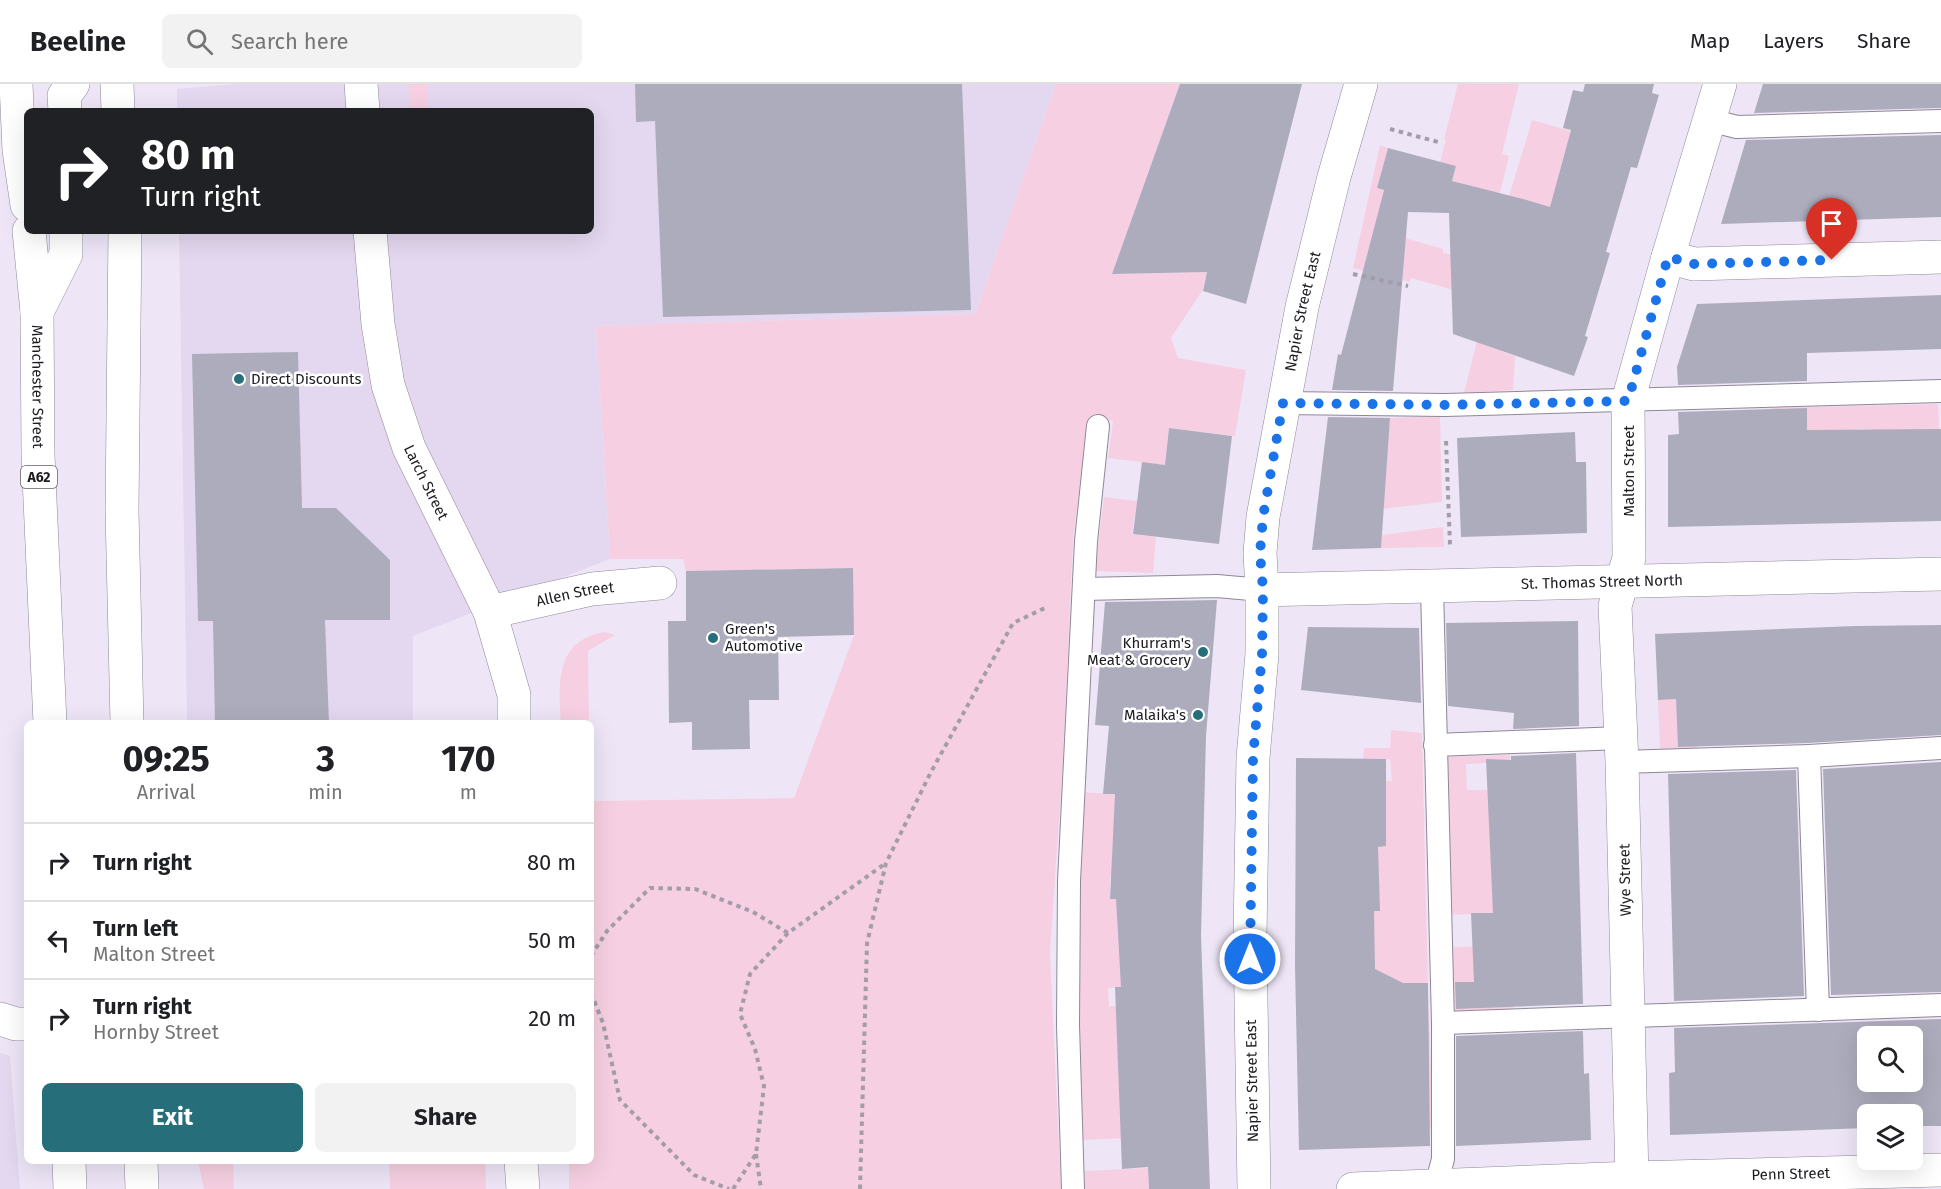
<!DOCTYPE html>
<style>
:root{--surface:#fff;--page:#f2f2f2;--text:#202124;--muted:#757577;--line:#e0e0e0;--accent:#266f7a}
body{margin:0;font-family:"Fira Sans",sans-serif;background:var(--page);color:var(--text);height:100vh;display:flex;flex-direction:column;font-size:22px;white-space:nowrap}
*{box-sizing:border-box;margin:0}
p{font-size:20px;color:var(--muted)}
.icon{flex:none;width:33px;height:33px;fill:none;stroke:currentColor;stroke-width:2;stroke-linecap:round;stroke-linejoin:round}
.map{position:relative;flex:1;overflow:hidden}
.sheet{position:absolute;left:24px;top:636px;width:570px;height:444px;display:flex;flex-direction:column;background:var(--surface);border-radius:9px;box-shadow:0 6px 24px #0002}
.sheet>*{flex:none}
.guide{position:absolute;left:24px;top:24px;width:570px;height:126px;border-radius:9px;box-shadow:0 6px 24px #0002;background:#202124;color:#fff;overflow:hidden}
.tools{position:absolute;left:1857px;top:942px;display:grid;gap:12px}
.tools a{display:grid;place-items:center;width:66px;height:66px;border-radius:9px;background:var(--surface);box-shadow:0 6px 24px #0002;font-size:30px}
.pin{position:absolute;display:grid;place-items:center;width:51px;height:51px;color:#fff;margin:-62px -26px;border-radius:50% 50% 50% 0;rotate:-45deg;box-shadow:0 0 6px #0007}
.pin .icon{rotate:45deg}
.me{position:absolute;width:66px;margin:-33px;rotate:0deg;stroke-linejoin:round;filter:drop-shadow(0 0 4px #0008)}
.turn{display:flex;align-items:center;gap:21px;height:126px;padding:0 18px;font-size:27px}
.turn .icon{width:78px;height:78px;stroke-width:2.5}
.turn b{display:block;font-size:42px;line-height:51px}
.eta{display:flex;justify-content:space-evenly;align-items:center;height:102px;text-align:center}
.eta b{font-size:36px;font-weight:700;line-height:42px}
.action{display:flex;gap:12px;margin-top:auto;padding:12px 18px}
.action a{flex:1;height:69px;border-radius:9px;background:var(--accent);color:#fff;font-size:24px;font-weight:700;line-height:69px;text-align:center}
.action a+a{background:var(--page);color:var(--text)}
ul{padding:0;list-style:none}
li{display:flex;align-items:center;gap:18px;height:78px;padding:0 18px;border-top:2px solid var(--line)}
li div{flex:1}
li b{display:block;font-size:22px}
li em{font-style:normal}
header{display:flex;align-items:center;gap:36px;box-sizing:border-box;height:84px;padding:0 30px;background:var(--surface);border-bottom:2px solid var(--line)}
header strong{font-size:28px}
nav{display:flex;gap:33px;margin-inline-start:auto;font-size:21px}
.search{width:420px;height:54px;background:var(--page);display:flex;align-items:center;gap:15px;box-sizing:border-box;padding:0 21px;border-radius:9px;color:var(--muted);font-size:22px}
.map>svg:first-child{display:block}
.built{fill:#e4d8f0}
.green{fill:#f6d0e2}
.building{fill:#adacbd;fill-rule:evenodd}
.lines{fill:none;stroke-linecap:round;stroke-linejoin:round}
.lane-casing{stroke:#8f8797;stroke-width:24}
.street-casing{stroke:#8f8797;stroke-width:34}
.secondary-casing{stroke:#8f8797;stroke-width:34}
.highway-casing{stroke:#8f8797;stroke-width:34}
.path{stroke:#a39daa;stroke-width:4;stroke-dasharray:4.5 4.5;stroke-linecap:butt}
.lane{stroke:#fff;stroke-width:22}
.street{stroke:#fff;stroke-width:33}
.secondary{stroke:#fff;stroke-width:33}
.highway{stroke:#fff;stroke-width:33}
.route{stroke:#1a73e8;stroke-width:10;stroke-dasharray:0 18}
.poi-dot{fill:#266f7a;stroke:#fff;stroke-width:2}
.labels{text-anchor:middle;stroke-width:5;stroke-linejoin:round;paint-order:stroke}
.shield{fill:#fff;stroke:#615f63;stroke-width:1.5}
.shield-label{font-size:14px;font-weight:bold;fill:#1d1a20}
.street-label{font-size:15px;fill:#1d1a20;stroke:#fff}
.poi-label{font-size:15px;fill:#1d1a20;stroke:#fff;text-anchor:start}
</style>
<header>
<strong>Beeline</strong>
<div class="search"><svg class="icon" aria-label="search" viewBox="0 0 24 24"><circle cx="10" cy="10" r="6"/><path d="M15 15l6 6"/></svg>Search here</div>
<nav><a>Map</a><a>Layers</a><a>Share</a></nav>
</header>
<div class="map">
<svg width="1941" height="1105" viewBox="0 0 1941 1105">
<rect width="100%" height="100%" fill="#eee6f7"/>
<g class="built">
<path d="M237,0H1056L975,230L596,242L610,475L413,552V639H187L179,147H591V27H177V5Z"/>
<path d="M0,969L10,972L20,1105H0Z"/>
</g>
<g class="green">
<path d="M408,0H427L428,27H410Z"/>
<path d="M1056,0H1180L1112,190L1207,188L1202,207L1171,254L1178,274L1246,286L1235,352L1169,344L1165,381L1108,374L1113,337L1088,335L1073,456L1063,676L1050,869L1061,1105H569V1077H591V717L794,714L854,551L852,484L686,487L683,475H610L596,242L975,230Z"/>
<path d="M1458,0H1519L1502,70L1509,72L1475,212L1411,194L1410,198L1353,184L1380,61L1388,64L1377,104L1384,106L1374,145L1443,165V169L1464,174L1482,105L1452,97L1456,82L1440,78L1446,56L1444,55Z"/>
<path d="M1532,36L1571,47L1559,89L1565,129L1497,152Z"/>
<path d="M1484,229L1501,267L1515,272L1513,306L1464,309Z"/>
<path d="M1938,320L1939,348L1874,373L1873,345H1855L1807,375V340H1787L1772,377L1771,324Z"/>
<path d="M1440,332L1442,418L1382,425L1390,334Z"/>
<path d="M1104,413L1137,417L1158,432L1135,430L1132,450L1156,453L1153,489L1095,487Z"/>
<path d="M1443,443L1444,463L1381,464L1382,451Z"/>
<path d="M604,548L615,551L588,567L589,639H561C559,600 554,557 604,548Z"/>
<path d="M1676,615L1677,635L1696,634L1697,665L1660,667L1658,616Z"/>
<path d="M1391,646L1422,649L1428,899L1387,900L1388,927H1429L1433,1045H1402V1063L1364,1064L1362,940L1296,942V938L1376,936L1353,827H1380L1379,808L1354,764L1386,762V743L1354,698L1392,697L1390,675H1363L1364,664H1390Z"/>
<path d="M1510,671V678L1466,680L1467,706H1490L1495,829L1449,831L1444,673Z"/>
<path d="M1081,708L1141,712L1140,726L1114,725V741L1139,757L1113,756L1112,775L1138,793H1110V815L1137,816L1117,834L1118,851H1136L1138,902L1108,904L1109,922L1141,921L1147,1053L1083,1056L1078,957Z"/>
<path d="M1514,862L1513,926L1453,929L1450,863Z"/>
<path d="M198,1077H233L234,1105H204Z"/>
<path d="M389,1077H485L486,1105H390Z"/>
<path d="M1148,1084L1149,1105H1085V1087Z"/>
</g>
<g class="building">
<path d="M635,0H962L971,226L663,233L655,37L636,38Z"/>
<path d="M1180,0H1302L1246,220L1203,207L1207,188L1112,190Z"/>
<path d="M1585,0H1654L1652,9L1659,11L1637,84L1631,83L1606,168L1610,169L1585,252L1588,253L1574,292L1453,250L1449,129L1408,128L1393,307L1332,306L1338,270L1341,271L1384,106L1377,104L1388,64L1456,82L1452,97L1523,115L1550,123L1571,46L1563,44L1573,6L1583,8Z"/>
<path d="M1763,0H1941V24L1754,29Z"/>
<path d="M1941,51V133L1721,140L1746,56Z"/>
<path d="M1941,211V265L1807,269V297L1678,301L1677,283L1697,220Z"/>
<path d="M298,268L302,424H336L390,476V536H325L329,639H215L213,537H198L192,270Z"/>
<path d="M1807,324V346L1941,345V437L1668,443V351L1679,350L1678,328Z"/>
<path d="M1328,333L1390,334L1381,464L1312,466Z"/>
<path d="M1169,344L1232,352L1219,460L1133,450L1142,378L1165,381Z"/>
<path d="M1575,348L1576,378H1586L1587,449L1461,453L1457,354Z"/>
<path d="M853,484L854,551L778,553L779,616H749L750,665L692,666V638L669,639L668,537H686V487Z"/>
<path d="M1217,516L1206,652L1201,852L1210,1105H1149L1148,1083L1122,1085L1115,903H1121L1116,815H1110L1115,710H1103L1109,642L1095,641L1105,518Z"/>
<path d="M1578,537L1579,642L1513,645L1514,629L1448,622L1446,539Z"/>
<path d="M1941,541V651L1808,659L1678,663L1676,615L1658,616L1655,550L1855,542Z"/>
<path d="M1308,543L1419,544L1421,619L1301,606Z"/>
<path d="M1576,669L1583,920L1456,925L1455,898H1474L1471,829H1493L1486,675L1511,676V672Z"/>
<path d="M1296,674L1386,675V762L1378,763L1380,827H1374L1375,885L1403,899H1428L1430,1062L1299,1066L1295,882Z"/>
<path d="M1941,678V908L1831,911L1823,685Z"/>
<path d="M1796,686L1804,912L1674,917L1668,690Z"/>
<path d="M1941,935V1042H1912V1030H1868L1867,1044L1670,1051L1669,989L1675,988L1674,944ZM1868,952H1912V998H1868Z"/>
<path d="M1583,947L1584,990L1589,989L1591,1056L1456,1062V952Z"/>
</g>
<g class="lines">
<g class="lane-casing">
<g id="lane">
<path d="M1709,36L1737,43L1941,37"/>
<path d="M1283,319L1445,321L1941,307"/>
<path d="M1432,504L1443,939V1075L1435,1105"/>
<path d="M1084,505L1217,502L1262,506"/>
<path d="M1435,661L1621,654"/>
<path d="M1809,672L1818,926"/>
<path d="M1622,678L1809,672L1941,664"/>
<path d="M1443,939L1941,921"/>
<path d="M1073,1105L1068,941L1069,797L1086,457L1098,342"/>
</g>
</g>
<g class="street-casing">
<g id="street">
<path d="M361,0L363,27"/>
<path id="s1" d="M370,147L378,240L388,301L409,364L490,528L514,611V639"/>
<path d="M1668,173L1694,180L1941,173"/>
<path id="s2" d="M1262,506L1941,490"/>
<path id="s3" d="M490,528L592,505L660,499"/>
<path d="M0,935L16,940H27"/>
<path d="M521,1077L523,1105"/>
<path d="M1632,1094L1622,678L1615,522L1629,474L1628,317L1668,173L1720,0"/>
<path id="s4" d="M1353,1105L1632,1094L1941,1086"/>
</g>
</g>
<g class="secondary-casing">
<g id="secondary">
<path id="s5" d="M1254,1105L1250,852L1253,674L1262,570V506L1260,469L1263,433L1302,223L1334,93L1361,0"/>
</g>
</g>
<g class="highway-casing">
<g id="highway">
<path d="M16,0L19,66L27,121"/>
<path d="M117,0L118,27"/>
<path d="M65,27L64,12L73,0"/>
<path id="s6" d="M29,147L37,228L38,371L50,639"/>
<path d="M125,147L122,427L127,639"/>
<path d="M37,228L66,170V147"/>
<path d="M69,1077L70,1105"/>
<path d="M141,1077L142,1105"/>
</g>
</g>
<g class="path">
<path d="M1390,45L1438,58"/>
<path d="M1353,190L1408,202"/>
<path d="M1446,357L1450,461"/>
<path d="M591,872L607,847L650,804L695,805L753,828L788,849"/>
<path d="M591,909L603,939L620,1016L694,1091L729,1105"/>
<path d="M756,1070L761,1105"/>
<path d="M733,1105L756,1070L764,1002L755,965L740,930L750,890L788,849L886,779"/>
<path d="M860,1105L867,859L886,779L931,688L1013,539L1045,524"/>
</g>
<use href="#lane" class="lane"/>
<use href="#street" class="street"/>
<use href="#secondary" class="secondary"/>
<use href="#highway" class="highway"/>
</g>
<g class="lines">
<path class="route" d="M1250,875L1253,674L1262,570L1263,506L1260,469L1263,433L1283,319L1445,321L1628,317L1668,173L1694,180L1832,176"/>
</g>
<g class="poi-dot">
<circle cx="239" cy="295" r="6"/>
<circle cx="713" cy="554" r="6"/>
<circle cx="1203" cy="568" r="6"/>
<circle cx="1198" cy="631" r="6"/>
</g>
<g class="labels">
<rect class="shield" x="21" y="382" width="36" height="22" rx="4.5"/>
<g class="shield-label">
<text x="39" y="398">A62</text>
</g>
<g class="street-label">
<text dy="5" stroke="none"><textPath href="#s5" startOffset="882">Napier Street East</textPath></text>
<text dy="5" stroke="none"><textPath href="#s6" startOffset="156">Manchester Street</textPath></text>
<text transform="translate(1629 387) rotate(-90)" y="5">Malton Street</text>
<text dy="5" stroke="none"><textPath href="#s1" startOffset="260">Larch Street</textPath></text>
<text dy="5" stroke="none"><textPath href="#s2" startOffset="340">St. Thomas Street North</textPath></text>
<text dy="5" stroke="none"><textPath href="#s3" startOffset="87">Allen Street</textPath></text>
<text transform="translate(1625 796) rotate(-91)" y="5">Wye Street</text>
<text transform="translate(1252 997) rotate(-91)" y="5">Napier Street East</text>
<text dy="5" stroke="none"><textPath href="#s4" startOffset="438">Penn Street</textPath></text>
</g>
<g class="poi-label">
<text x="251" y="300">Direct Discounts</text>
<text x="725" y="550">Green's<tspan x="725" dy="17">Automotive</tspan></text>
<text x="1191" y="564" text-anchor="end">Khurram's<tspan x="1191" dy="17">Meat &amp; Grocery</tspan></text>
<text x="1186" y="636" text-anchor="end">Malaika's</text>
</g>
</g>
</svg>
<div class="tools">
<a><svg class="icon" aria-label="search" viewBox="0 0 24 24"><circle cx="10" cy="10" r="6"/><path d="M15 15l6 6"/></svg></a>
<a><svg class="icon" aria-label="layers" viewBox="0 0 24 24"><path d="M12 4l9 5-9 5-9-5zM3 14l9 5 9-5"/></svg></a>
</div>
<div class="pin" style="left:1832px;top:176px;background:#d93025"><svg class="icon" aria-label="arrive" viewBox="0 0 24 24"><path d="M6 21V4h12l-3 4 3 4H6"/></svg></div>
<svg class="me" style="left:1250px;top:875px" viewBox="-20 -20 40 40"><circle r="17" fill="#1a73e8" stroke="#fff" stroke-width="3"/><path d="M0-11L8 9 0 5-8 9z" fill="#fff"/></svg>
<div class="guide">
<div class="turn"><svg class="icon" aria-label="right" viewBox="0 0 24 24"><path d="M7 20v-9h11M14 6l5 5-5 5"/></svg><div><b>80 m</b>Turn right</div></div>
</div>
<section class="sheet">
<div class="eta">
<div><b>09:25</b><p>Arrival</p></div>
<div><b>3</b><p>min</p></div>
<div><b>170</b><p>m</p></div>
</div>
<ul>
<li><svg class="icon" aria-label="right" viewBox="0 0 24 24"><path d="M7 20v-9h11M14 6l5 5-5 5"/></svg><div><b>Turn right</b></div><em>80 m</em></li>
<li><svg class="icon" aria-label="left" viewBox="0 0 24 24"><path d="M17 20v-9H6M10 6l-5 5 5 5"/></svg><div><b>Turn left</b><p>Malton Street</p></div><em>50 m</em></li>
<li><svg class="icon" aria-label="right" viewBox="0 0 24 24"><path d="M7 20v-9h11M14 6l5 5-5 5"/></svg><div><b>Turn right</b><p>Hornby Street</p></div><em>20 m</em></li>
</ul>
<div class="action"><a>Exit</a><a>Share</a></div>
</section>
</div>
